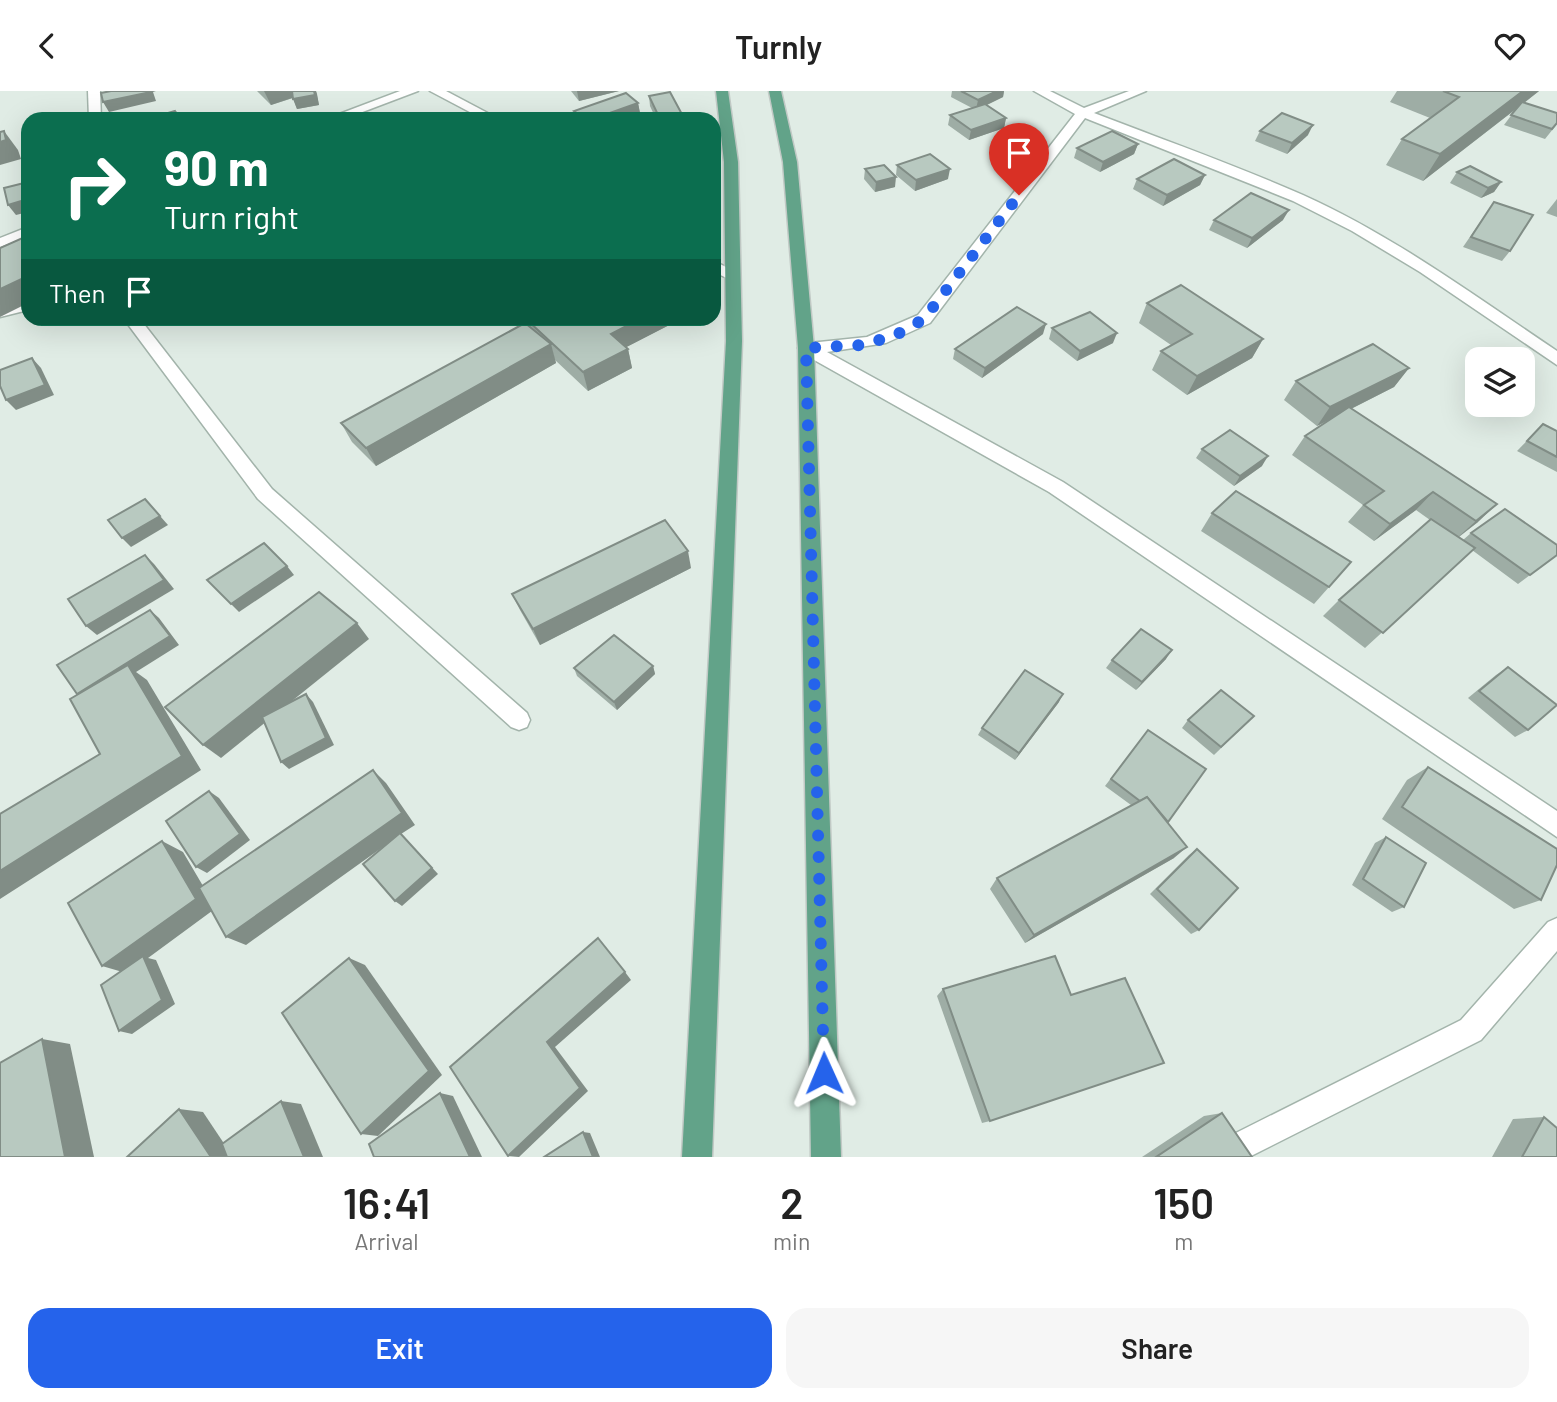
<!DOCTYPE html>
<style>
:root{--surface:#fff;--page:#f6f6f6;--text:#222;--muted:#767676;--accent:#2563eb}
body{margin:0;font-family:Barlow,sans-serif;background:var(--page);color:var(--text);height:100vh;display:flex;flex-direction:column;font-size:26px;white-space:nowrap}
*{box-sizing:border-box;margin:0}
p{font-size:23px;color:var(--muted)}
.icon{flex:none;width:38px;height:38px;fill:none;stroke:currentColor;stroke-width:2;stroke-linecap:round;stroke-linejoin:round}
.map{position:relative;height:1066px;overflow:hidden}
.side{display:flex;flex-direction:column;background:var(--surface);flex:1}
.side>*{flex:none}
.top-card{position:absolute;left:21px;top:21px;width:700px;height:214px;border-radius:21px;box-shadow:0 7px 28px #0002;background:#0b6e4f;color:#fff;overflow:hidden}
.tools{position:absolute;left:1465px;top:256px;display:grid;gap:14px}
.tools a{display:grid;place-items:center;width:70px;height:70px;border-radius:14px;background:var(--surface);box-shadow:0 7px 28px #0002;font-size:35px}
.pin{position:absolute;display:grid;place-items:center;width:60px;height:60px;color:#fff;margin:-72px -30px;border-radius:50% 50% 50% 0;rotate:-45deg;box-shadow:0 0 7px #0007}
.pin .icon{rotate:45deg}
.me{position:absolute;width:77px;margin:-38px;rotate:359deg;stroke-linejoin:round;filter:drop-shadow(0 0 5px #0008)}
.turn{display:flex;align-items:center;gap:24px;height:147px;padding:0 28px;font-size:32px}
.turn .icon{width:91px;height:91px;stroke-width:2.5}
.turn b{display:block;font-size:49px;line-height:60px}
.then{display:flex;align-items:center;height:66px;padding:0 28px;background:#0003;gap:14px;font-size:26px}
.eta{display:flex;justify-content:space-evenly;align-items:center;height:119px;text-align:center}
.eta b{font-size:42px;font-weight:600;line-height:49px}
.cta{display:flex;gap:14px;margin-top:auto;padding:14px 28px}
.cta a{flex:1;height:80px;border-radius:21px;background:var(--accent);color:#fff;font-size:28px;font-weight:600;line-height:80px;text-align:center}
.cta a+a{background:var(--page);color:var(--text)}
header{display:flex;justify-content:space-between;align-items:center;height:91px;padding:0 28px;background:var(--surface);font-size:32px;font-weight:600}
.map>svg:first-child{display:block}
.lines{fill:none;stroke-linecap:round;stroke-linejoin:round}
.minor-casing{stroke:#a3b4ab;stroke-width:3}
.major-casing{stroke:#c1c9c5;stroke-width:3}
.minor{fill:#fff;fill-rule:evenodd}
.major{fill:#62a389;fill-rule:evenodd}
.wall{fill:#9eada5}
.shaded-wall{fill:#818d86}
.building{fill:#b8c9c0;stroke:#818d86;stroke-width:2}
.route{stroke:#2563eb;stroke-width:12;stroke-dasharray:0 21.6}
</style>
<header><svg class="icon" aria-label="back" viewBox="0 0 24 24"><path d="M15 5l-7 7 7 7"/></svg>Turnly<svg class="icon" aria-label="heart" viewBox="0 0 24 24"><path d="M12 20l-8-8c-3-5 5-10 8-4 3-6 11-1 8 4z"/></svg></header>
<div class="map">
<svg width="1557" height="1066" viewBox="0 0 1557 1066">
<rect width="100%" height="100%" fill="#e0ece5"/>
<g class="lines">
<g class="minor-casing">
<g id="minor">
<path d="M88,0H100L101,28H89Z"/>
<path d="M400,0H418L344,28H326Z"/>
<path d="M430,0H446L499,28H483Z"/>
<path d="M1034,0H1050L1084,17L1129,0H1146L1094,22C1164,49 1235,74 1303,104C1394,145 1475,205 1557,260V274L1420,181L1352,140L1293,110L1085,27L930,232L886,252L827,261L1063,391L1557,720V746L1049,401L800,261L798,257L800,253L867,246L918,224L1075,23Z"/>
<path d="M28,136V145L0,156V147Z"/>
<path d="M714,170L736,181L739,184L731,189L714,181Z"/>
<path d="M28,209V219L0,226V216Z"/>
<path d="M124,228H140L272,398L527,622L530,629L527,636L519,639L511,636L258,408Z"/>
<path d="M1557,827V860L1481,949L1249,1066H1203L1208,1056L1461,929L1548,831Z"/>
</g>
</g>
<g class="major-casing">
<g id="major">
<path d="M716,0H728L738,71L742,250L712,1066H682L726,250L724,71Z"/>
<path d="M769,0H781L797,71L814,257L841,1066H811L798,257L783,71Z"/>
</g>
</g>
<use href="#minor" class="minor"/>
<use href="#major" class="major"/>
</g>
<g class="wall">
<path d="M257,0H316L319,14L297,18L293,7L271,14Z"/>
<path d="M571,0H619L579,10Z"/>
<path d="M952,0H1004L1003,6L987,14L1006,27L1004,37L969,49L948,34L950,24L972,17L951,6Z"/>
<path d="M1397,0H1539L1524,12L1557,33L1545,48L1504,34L1516,18L1423,90L1386,74L1402,48L1430,27L1390,11Z"/>
<path d="M649,5L684,28H656L650,15Z"/>
<path d="M638,12L640,22L623,28H576L574,20Z"/>
<path d="M1260,40L1308,44L1287,63L1255,50Z"/>
<path d="M1138,53L1134,63L1100,81L1074,67L1077,57Z"/>
<path d="M897,74L948,88L915,100L896,84Z"/>
<path d="M865,78L895,96L875,101L864,88Z"/>
<path d="M1457,81L1501,91L1494,101L1481,107L1450,92Z"/>
<path d="M1205,84L1200,94L1163,115L1133,98L1137,88Z"/>
<path d="M1557,108V126L1546,122Z"/>
<path d="M1494,111L1510,160L1502,170L1463,156Z"/>
<path d="M1214,129H1283L1247,157L1209,139Z"/>
<path d="M1147,212L1263,248L1252,267L1187,304L1152,279L1161,260L1171,254L1139,232Z"/>
<path d="M525,228H681L626,256L628,258L632,277L588,300L555,269L556,272L376,375L352,351L341,332L527,234Z"/>
<path d="M1052,237L1113,252L1077,270L1049,248Z"/>
<path d="M1043,243L982,287L953,268L955,258Z"/>
<path d="M1409,277L1394,296L1351,318L1478,431L1459,446L1463,449L1471,442L1557,464L1518,493L1472,459L1365,557L1323,525L1339,509L1430,429L1416,419L1374,450L1348,431L1363,414L1292,364L1305,345L1333,327L1317,335L1284,309L1296,290Z"/>
<path d="M1543,333L1557,340V381L1517,360Z"/>
<path d="M1202,358L1262,375L1234,395L1196,367Z"/>
<path d="M1212,422L1329,496L1314,513L1201,440Z"/>
<path d="M691,477L540,554L520,519L512,503Z"/>
<path d="M1166,568L1136,599L1106,577L1112,569Z"/>
<path d="M653,575L655,583L617,619L577,585L574,577Z"/>
<path d="M1508,576L1528,639L1515,646L1468,607L1496,584Z"/>
<path d="M1059,611L1015,669L978,644L982,637Z"/>
<path d="M1254,625L1214,664L1182,637L1188,629Z"/>
<path d="M1148,639L1168,731L1174,767L1025,852L990,798L997,787L1131,714L1105,695Z"/>
<path d="M1428,676L1541,809L1514,818L1382,728L1407,689Z"/>
<path d="M1386,746L1404,816L1392,821L1352,794L1375,752Z"/>
<path d="M1197,758L1199,839L1191,843L1150,803L1189,764Z"/>
<path d="M943,898L990,1030L982,1032L937,905Z"/>
<path d="M1222,1022L1252,1066H1142L1204,1025Z"/>
<path d="M1544,1026L1557,1066H1492L1513,1028Z"/>
</g>
<g class="shaded-wall">
<path d="M151,0H156L153,1L156,10L109,21L103,11Z"/>
<path d="M264,0H313L271,14Z"/>
<path d="M314,0H316L317,3L319,14L297,18L293,8Z"/>
<path d="M577,0H619L579,10Z"/>
<path d="M997,0H1004L1003,6L976,19L978,9Z"/>
<path d="M1523,0H1539L1423,90L1440,63Z"/>
<path d="M638,12L640,22L623,28H593Z"/>
<path d="M1006,27L1004,37L969,49L971,39Z"/>
<path d="M1313,34L1308,44L1287,63L1292,52Z"/>
<path d="M4,40L18,59L21,68L0,74V51Z"/>
<path d="M1138,53L1134,63L1100,81L1103,71Z"/>
<path d="M950,78L948,88L915,100L916,89Z"/>
<path d="M1205,84L1200,94L1163,115L1167,104Z"/>
<path d="M896,86L895,96L875,101L876,91Z"/>
<path d="M1501,91L1494,101L1481,107L1488,97Z"/>
<path d="M28,108V121L16,124L8,114Z"/>
<path d="M1289,119L1283,129L1247,157L1252,147Z"/>
<path d="M28,185V212L0,226V198Z"/>
<path d="M640,228H681L615,262L611,243Z"/>
<path d="M1046,233L1043,243L982,287L985,277Z"/>
<path d="M1117,242L1113,252L1077,270L1080,260Z"/>
<path d="M1263,248L1252,267L1187,304L1197,285Z"/>
<path d="M551,253L556,272L376,375L366,357Z"/>
<path d="M628,258L632,277L588,300L583,281Z"/>
<path d="M32,267L41,277L54,304L16,319L6,309Z"/>
<path d="M1409,277L1394,296L1317,335L1330,316Z"/>
<path d="M1268,365L1262,375L1234,395L1240,385Z"/>
<path d="M1433,401L1416,419L1374,450L1390,433Z"/>
<path d="M145,408L168,434L131,456L122,447Z"/>
<path d="M1497,413L1478,431L1457,447L1476,430Z"/>
<path d="M688,460L691,477L540,554L533,538Z"/>
<path d="M145,464L154,473L174,498L97,544L86,535Z"/>
<path d="M287,475L294,484L239,521L231,513Z"/>
<path d="M150,519L159,527L179,554L136,581L147,589L201,679L0,808V780L182,665L88,610L77,603Z"/>
<path d="M357,532L369,548L221,667L203,654Z"/>
<path d="M1172,559L1166,568L1136,599L1142,591Z"/>
<path d="M653,575L655,583L617,619L614,611Z"/>
<path d="M306,603L313,611L334,654L289,678L281,671Z"/>
<path d="M1063,603L1059,611L1015,669L1019,662Z"/>
<path d="M373,679L386,692L415,734L401,743L438,783L402,815L395,810L401,743L246,854L226,846Z"/>
<path d="M209,700L219,707L250,749L207,782L196,776Z"/>
<path d="M162,750L183,761L216,817L148,867L156,869L175,913L132,943L119,940L126,882L102,875Z"/>
<path d="M1187,756L1174,767L1025,852L1034,844Z"/>
<path d="M349,867L365,874L442,984L378,1045L361,1043Z"/>
<path d="M625,881L631,889L555,956L588,1000L519,1066L508,1065L547,951Z"/>
<path d="M42,948L70,953L94,1066H65Z"/>
<path d="M440,1002L453,1005L482,1066H470Z"/>
<path d="M281,1010L301,1013L323,1066H304Z"/>
<path d="M179,1018L203,1021L233,1066H211Z"/>
<path d="M583,1041L590,1042L600,1066H593Z"/>
</g>
<g class="building">
<path d="M111,0H151V1L103,11L101,2Z"/>
<path d="M292,0H314L315,4L293,8Z"/>
<path d="M961,0H997L978,9Z"/>
<path d="M1443,0H1523L1440,63L1402,48L1459,6Z"/>
<path d="M670,1L684,27L660,28L649,5Z"/>
<path d="M626,2L638,12L593,28H584L574,20Z"/>
<path d="M1522,11L1557,22V32L1552,38L1511,24Z"/>
<path d="M985,13L1006,27L971,39L950,24Z"/>
<path d="M175,20L181,28H151V27Z"/>
<path d="M1282,22L1313,34L1292,52L1260,40Z"/>
<path d="M365,24L369,28H355Z"/>
<path d="M4,40L6,49L0,51V41Z"/>
<path d="M1112,40L1138,53L1103,71L1077,57Z"/>
<path d="M930,63L950,78L916,89L897,74Z"/>
<path d="M1174,68L1205,84L1167,104L1137,88Z"/>
<path d="M884,74L896,86L876,91L865,78Z"/>
<path d="M1470,75L1501,91L1488,97L1457,81Z"/>
<path d="M28,91V108L8,114L4,97Z"/>
<path d="M1251,102L1289,119L1252,147L1214,129Z"/>
<path d="M1494,111L1533,124L1510,160L1471,146Z"/>
<path d="M27,145L28,185L0,198V157Z"/>
<path d="M1181,194L1263,248L1197,285L1161,260L1192,243L1147,212Z"/>
<path d="M1017,216L1046,233L985,277L955,258Z"/>
<path d="M1090,221L1117,242L1080,260L1052,237Z"/>
<path d="M526,228H640L611,243L628,258L583,281Z"/>
<path d="M525,232L551,253L366,357L341,332Z"/>
<path d="M1373,253L1409,277L1330,316L1296,290Z"/>
<path d="M32,267L45,294L6,309L0,295V279Z"/>
<path d="M1349,316L1497,413L1476,430L1433,401L1390,433L1364,414L1384,400L1305,345Z"/>
<path d="M1543,333L1557,340V366L1527,350Z"/>
<path d="M1230,339L1268,365L1240,385L1202,358Z"/>
<path d="M1236,400L1351,471L1329,496L1212,422Z"/>
<path d="M145,408L160,425L122,447L108,429Z"/>
<path d="M1505,418L1557,454V464L1530,484L1471,442Z"/>
<path d="M1431,428L1475,457L1383,542L1339,509Z"/>
<path d="M665,429L688,460L533,538L512,503Z"/>
<path d="M264,452L287,475L231,513L207,489Z"/>
<path d="M145,464L164,489L86,535L68,508Z"/>
<path d="M319,501L357,532L203,654L165,616Z"/>
<path d="M150,519L170,545L77,603L57,574Z"/>
<path d="M1141,538L1172,559L1142,591L1112,569Z"/>
<path d="M614,544L653,575L614,611L574,577Z"/>
<path d="M128,574L182,665L0,780V723L100,663L70,608Z"/>
<path d="M1508,576L1557,614L1528,639L1479,600Z"/>
<path d="M1025,579L1063,603L1019,662L982,637Z"/>
<path d="M1221,599L1254,625L1221,656L1188,629Z"/>
<path d="M306,603L326,647L281,671L262,626Z"/>
<path d="M1148,639L1206,678L1168,731L1147,706L1140,710L1111,688Z"/>
<path d="M1428,676L1557,758V774L1541,809L1402,716Z"/>
<path d="M373,679L402,722L226,846L199,797Z"/>
<path d="M209,700L240,743L196,776L166,730Z"/>
<path d="M1147,706L1187,756L1034,844L997,787Z"/>
<path d="M400,742L432,777L395,810L363,773Z"/>
<path d="M1386,746L1426,772L1404,816L1363,788Z"/>
<path d="M162,750L196,808L102,875L68,812Z"/>
<path d="M1197,758L1238,797L1199,839L1157,798Z"/>
<path d="M598,847L625,881L547,951L580,997L508,1065L450,976Z"/>
<path d="M143,865L162,909L119,940L101,894Z"/>
<path d="M1055,865L1071,904L1125,887L1164,972L990,1030L943,898Z"/>
<path d="M349,867L429,980L361,1043L282,922Z"/>
<path d="M42,948L65,1066H0V972Z"/>
<path d="M440,1002L470,1066H374L369,1053Z"/>
<path d="M281,1010L304,1066H227L222,1053Z"/>
<path d="M179,1018L211,1066H127Z"/>
<path d="M1222,1022L1252,1066H1156Z"/>
<path d="M1544,1026L1557,1037V1066H1522Z"/>
<path d="M583,1041L593,1066H544Z"/>
</g>
<g class="lines">
<path class="route" d="M824,982L806,257L861,254L894,245L924,228L1019,104"/>
</g>
</svg>
<div class="tools">
<a><svg class="icon" aria-label="layers" viewBox="0 0 24 24"><path d="M12 4l9 5-9 5-9-5zM3 14l9 5 9-5"/></svg></a>
</div>
<div class="pin" style="left:1019px;top:104px;background:#d93025"><svg class="icon" aria-label="arrive" viewBox="0 0 24 24"><path d="M6 21V4h12l-3 4 3 4H6"/></svg></div>
<svg class="me" style="left:824px;top:982px" viewBox="-20 -20 40 40"><path d="M0-17L14 15 0 8-14 15z" fill="#2563eb" stroke="#fff" stroke-width="4"/></svg>
<div class="top-card">
<div class="turn"><svg class="icon" aria-label="right" viewBox="0 0 24 24"><path d="M7 20v-9h11M14 6l5 5-5 5"/></svg><div><b>90 m</b>Turn right</div></div>
<div class="then">Then<svg class="icon" aria-label="arrive" viewBox="0 0 24 24"><path d="M6 21V4h12l-3 4 3 4H6"/></svg></div>
</div>
</div>
<section class="side">
<div class="eta">
<div><b>16:41</b><p>Arrival</p></div>
<div><b>2</b><p>min</p></div>
<div><b>150</b><p>m</p></div>
</div>
<div class="cta"><a>Exit</a><a>Share</a></div>
</section>
